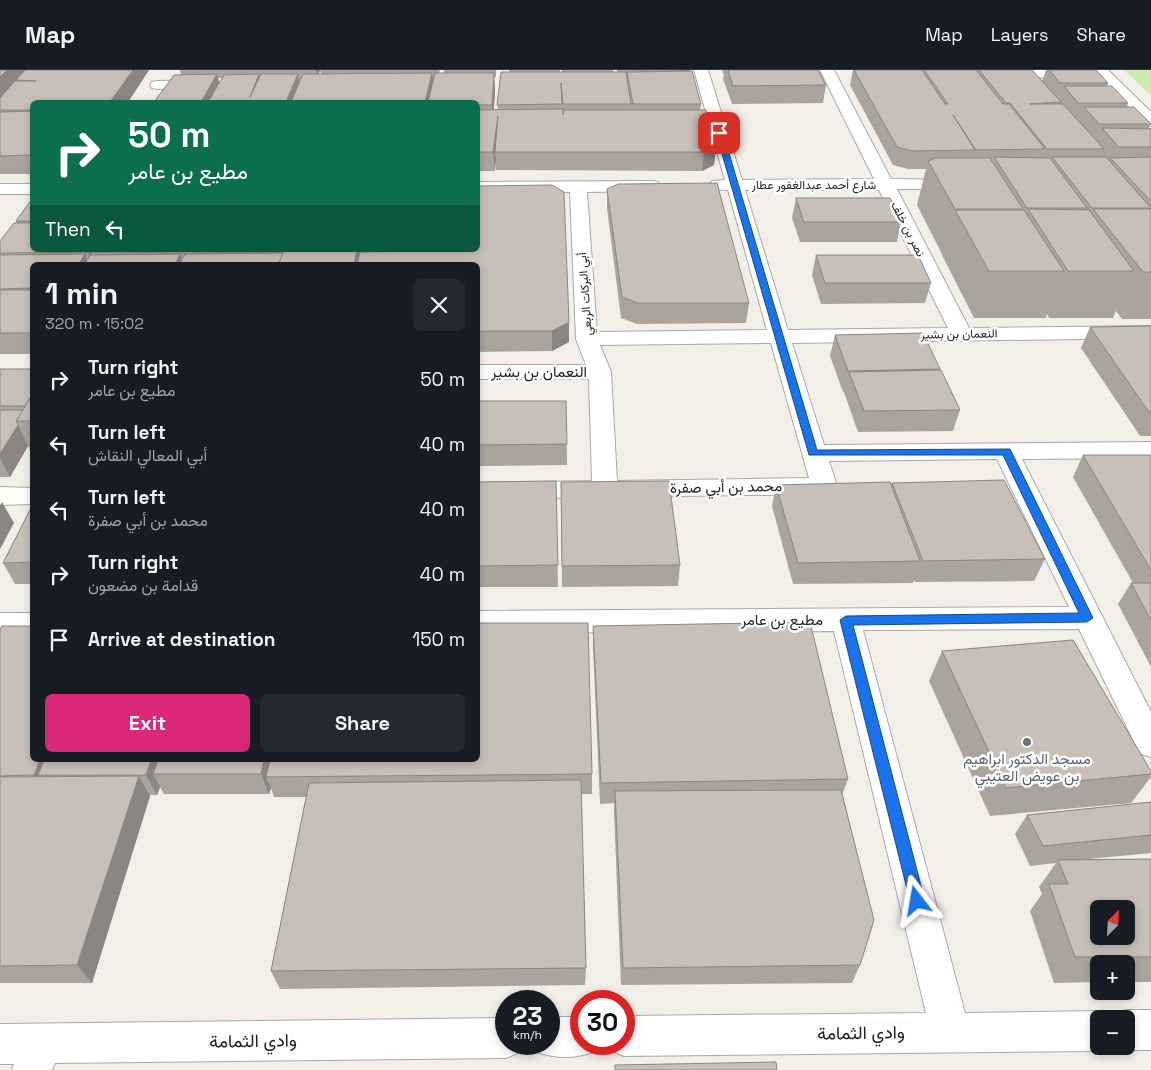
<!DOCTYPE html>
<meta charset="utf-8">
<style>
:root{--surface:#171b24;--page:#242831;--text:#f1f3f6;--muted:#9ea1a6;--line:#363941;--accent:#db2777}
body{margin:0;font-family:"Space Grotesk",Vazirmatn,sans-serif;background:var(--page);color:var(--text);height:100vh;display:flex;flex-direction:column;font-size:19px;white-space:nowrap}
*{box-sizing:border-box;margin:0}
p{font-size:16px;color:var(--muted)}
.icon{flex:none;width:28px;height:28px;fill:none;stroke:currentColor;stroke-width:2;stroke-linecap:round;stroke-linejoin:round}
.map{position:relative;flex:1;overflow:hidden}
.drawer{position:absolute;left:30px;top:192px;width:450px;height:500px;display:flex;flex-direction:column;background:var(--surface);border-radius:8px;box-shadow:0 2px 8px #0003}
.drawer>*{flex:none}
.guide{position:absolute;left:30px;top:30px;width:450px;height:152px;border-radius:8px;box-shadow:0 2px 8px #0003;background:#0b6e4f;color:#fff;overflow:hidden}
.needle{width:32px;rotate:24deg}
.buttons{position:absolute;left:1090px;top:830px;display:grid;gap:10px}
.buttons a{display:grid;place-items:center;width:45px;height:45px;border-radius:8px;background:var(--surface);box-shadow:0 2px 8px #0003;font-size:25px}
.speed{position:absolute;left:495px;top:920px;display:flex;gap:10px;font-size:25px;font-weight:700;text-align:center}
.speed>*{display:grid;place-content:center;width:65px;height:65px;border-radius:50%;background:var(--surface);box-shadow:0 2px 8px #0003;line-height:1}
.speed small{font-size:12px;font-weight:400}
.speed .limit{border:8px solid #d22;background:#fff;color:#111}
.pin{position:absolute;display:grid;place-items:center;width:42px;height:42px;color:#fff;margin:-21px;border-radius:10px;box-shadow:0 2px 8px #0006}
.me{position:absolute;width:55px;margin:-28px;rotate:346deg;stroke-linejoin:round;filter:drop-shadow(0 0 4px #0008)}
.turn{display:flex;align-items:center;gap:18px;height:105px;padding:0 15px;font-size:22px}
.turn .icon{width:65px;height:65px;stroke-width:2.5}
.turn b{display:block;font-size:35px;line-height:42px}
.then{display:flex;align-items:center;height:48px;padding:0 15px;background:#0003;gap:10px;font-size:19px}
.round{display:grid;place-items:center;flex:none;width:52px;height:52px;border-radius:8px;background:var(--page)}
.overview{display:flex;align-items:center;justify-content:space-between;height:85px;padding:0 15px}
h1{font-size:30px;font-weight:700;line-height:38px}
.primary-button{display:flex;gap:10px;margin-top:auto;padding:10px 15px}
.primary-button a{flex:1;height:58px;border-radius:8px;background:var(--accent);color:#fff;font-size:20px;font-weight:700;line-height:58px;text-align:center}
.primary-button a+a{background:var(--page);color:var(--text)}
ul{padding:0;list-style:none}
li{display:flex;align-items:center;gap:15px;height:65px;padding:0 15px}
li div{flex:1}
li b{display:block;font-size:19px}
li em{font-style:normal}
header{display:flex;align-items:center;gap:30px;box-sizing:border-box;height:70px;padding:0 25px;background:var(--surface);border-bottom:1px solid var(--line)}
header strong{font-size:24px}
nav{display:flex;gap:28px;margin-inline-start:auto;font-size:18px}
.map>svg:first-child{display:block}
.grass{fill:#cdebb0}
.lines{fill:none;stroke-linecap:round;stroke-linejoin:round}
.minor-casing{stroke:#a9a9a9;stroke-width:2}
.minor{fill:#fff;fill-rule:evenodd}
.wall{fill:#aba49e;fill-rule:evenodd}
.shaded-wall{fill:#8b8681}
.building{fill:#c7bfb8;stroke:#8b8681;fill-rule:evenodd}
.route{fill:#1a73e8;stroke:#114b97}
.worship-dot{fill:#6b7280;stroke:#fff;stroke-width:2}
.labels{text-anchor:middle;stroke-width:5;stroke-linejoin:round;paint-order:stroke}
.far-street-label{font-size:12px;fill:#222;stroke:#fff}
.street-label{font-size:15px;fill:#222;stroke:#fff}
.worship-label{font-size:15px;fill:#5b616d;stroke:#fff}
.near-street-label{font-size:18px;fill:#222;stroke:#fff}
</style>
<header>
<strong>Map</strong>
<nav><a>Map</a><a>Layers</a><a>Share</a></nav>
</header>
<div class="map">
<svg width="1151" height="1000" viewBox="0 0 1151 1000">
<rect width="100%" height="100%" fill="#f2efe9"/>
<path class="grass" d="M1124,0H1151V26Z"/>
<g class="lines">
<g class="minor-casing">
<g id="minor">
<path d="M694,0H708L742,110L874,109L820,0H834L891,109L966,110L969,114L966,118L960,119H897L969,258L1151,256V268L792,273L824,375L1151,372V388L1022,389L1151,642V687L1140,684L1079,559L863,560L965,943L1099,941L1112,946L1126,940H1151V980H1126L1117,976H1126V949H1099V976H1110L1099,981L624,986L610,980L607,974H624V946L926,943L834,561L478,563V541L1069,537L997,389L829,391L837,416L833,422L824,424L478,429V413L592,411L589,309H478V295H586L576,269L570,122H478V112L652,111L658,112L661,116L658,120L652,121L587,122L597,262L767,260L728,120L712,119L709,115L712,111L725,110ZM745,120H879L948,258L788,260ZM771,273L809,408L617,411L611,302L600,275Z"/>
<path d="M995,0H1108L1151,42V56L1145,54L1099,7L996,8L991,7L989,4Z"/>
<path d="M205,10L210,11L212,14L210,17L157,19L152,18L150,15L152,12L157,11Z"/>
<rect x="0" y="114" width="32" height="10"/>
<path d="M0,417L32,418V434L0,435Z"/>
<rect x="0" y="543" width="32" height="22"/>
<path d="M549,947H581V974H598L595,981C575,989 555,989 535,981L532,974H549Z"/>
<path d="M506,948V974H524L520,982L506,988L55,993L52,1000H12L14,994H0V954Z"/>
</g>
</g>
<use href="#minor" class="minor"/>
</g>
<g class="wall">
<path d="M0,0H149L128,32H32V104H0Z"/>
<path d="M180,0H320L319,4H321L320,0H440L439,3H444V0H496V7H494L495,20L494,39H498L497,35L509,2V0H560V2H562V0H613V2H617V0H690L701,34L700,40L716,77L714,95L702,101L496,100V89L495,101H478V32H154L181,5ZM218,8H222L219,13Z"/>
<path d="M722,0H818L826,15L823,33L732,34L723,9L724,5Z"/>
<path d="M853,0H1032L1042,11L1046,0H1096L1108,13L1107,16L1128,33L1127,37L1151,54L1149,58H1151V249H1122L1116,241L1113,248H1049L1047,244L1046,248H974L942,185V184L917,135L926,99H908L893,95L850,15Z"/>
<path d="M607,119L749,233L746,253L637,254L621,248L607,138Z"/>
<path d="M796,128L901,152L897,172H800L792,148Z"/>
<path d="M32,129V180H478L569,272L552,281L478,282V195H32V284H0V171L17,153L16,151Z"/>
<path d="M816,185L931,213L925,233L821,234L812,205Z"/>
<path d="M1151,256V366H1140L1081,278L1090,257Z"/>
<path d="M835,265L940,299V301L960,340L953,361L858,362L844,322H843L830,286Z"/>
<path d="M0,299H32V384L28,376L10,407H0Z"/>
<path d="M478,331H566L567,395L478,396Z"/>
<path d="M1083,385H1151V597L1118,534L1131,513H1133L1073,407Z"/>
<path d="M556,411L558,517H478V412Z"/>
<path d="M561,412L680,495L678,516L562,517Z"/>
<path d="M892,413L1045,489L1034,511L915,512L914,510L913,513L793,514L772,436L776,415H891Z"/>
<path d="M32,436V514H15L3,493Z"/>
<path d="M593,556L848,709L842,725L860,895L852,913L621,915L614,741V733L600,734L593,577Z"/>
<path d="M0,559L592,704V724H581L586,898L585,915L280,919L271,901L306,727H274L271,718L269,724H164L160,717L157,725H150V726L92,913H0Z"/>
<path d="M942,581L1151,701V707L1131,733L990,746L929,611Z"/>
<path d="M1151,732V783L1088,789H1151V912H1126V894H1099V912L1054,913L1030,841L1042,824L1039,817L1056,793L1030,796L1015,764L1027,745Z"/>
</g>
<g class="shaded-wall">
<path d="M7,0H42L16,10L22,26L0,40V7Z"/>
<path d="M133,0H149L128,32H110Z"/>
<path d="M316,0H320L317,7Z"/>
<path d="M678,0H690L689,4L678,7Z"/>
<path d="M432,3L434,20L431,32H425Z"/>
<path d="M494,3L495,20L493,53L492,35Z"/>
<path d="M217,4L222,22L216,32H201Z"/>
<path d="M259,4L262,21L250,27Z"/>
<path d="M298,4L301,21L296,32H286Z"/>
<path d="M498,46L495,82L496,89L495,101L493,82Z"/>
<path d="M716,77L714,95L702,101L704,82Z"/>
<path d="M90,180H109L91,182L96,195H93L88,182Z"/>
<path d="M357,180H360L362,195H354Z"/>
<path d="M85,184L89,195H78Z"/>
<path d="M180,184L183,195H175Z"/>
<path d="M569,252V272L552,281V261Z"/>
<path d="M18,355L28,376L10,407L0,388V384Z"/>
<path d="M2,432L14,453L0,479V435Z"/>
<path d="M40,690H62L38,705L50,722L48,725L34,705Z"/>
<path d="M151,690H168L153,704L160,717L157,725L146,705Z"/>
<path d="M264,690H277L266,707L271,718L269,724L261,704Z"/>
<path d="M139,706L150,726L92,913L77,895Z"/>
</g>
<g class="building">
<path d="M0,0H7L0,7Z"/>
<path d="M25,0H133L110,32H32V40H0V28L15,11H36L16,10Z"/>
<path d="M728,0H818L826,15L733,16Z"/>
<path d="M854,0H922L945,34H948L924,0H976L1003,34H1009L1045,79L976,80L953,45L975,80L912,81L897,77Z"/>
<path d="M979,0H1032L1061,32L1030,34H1063L1104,79H1047L1010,33H1006Z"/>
<path d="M1049,0H1096L1108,13H1060Z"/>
<path d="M692,1L701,34H633L627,2Z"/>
<path d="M501,2H626L631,34H563L561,13L562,34L497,35Z"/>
<path d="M432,3L425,32H291L303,4Z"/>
<path d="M435,3H494L492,35H478V32H428Z"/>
<path d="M217,4L201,32H154L174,5Z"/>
<path d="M259,4L250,27L261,4H298L286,32H208L224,5Z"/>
<path d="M1064,16H1112L1128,33H1078Z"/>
<path d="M1084,37H1134L1151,54H1099Z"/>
<path d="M563,39V45L564,40H706L716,77L704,82H495L498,46L493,82H478V40Z"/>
<path d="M32,41V85L0,86V42Z"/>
<path d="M1102,58L1151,59V77H1119Z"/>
<path d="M994,87L1050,88L1087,138H1027Z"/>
<path d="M1052,87H1106L1151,138H1092Z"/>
<path d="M1151,87V131L1110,88Z"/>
<path d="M935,88H990L1023,139H955L928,91Z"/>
<path d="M717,113L749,233H638L622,227L607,119L618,114Z"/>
<path d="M552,115L564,122L569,252L552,261H478V195H357L360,182L456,181L381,180H478V116Z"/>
<path d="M796,128H890L901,152H804Z"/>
<path d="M32,129V151H16Z"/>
<path d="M1028,139L1089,140L1134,201H1068Z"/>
<path d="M1093,139H1151V202H1143Z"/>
<path d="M955,140H1024L1064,201H989Z"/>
<path d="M14,153H32V180H90L88,182L0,183V171Z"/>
<path d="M93,180H185L184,183L91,182Z"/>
<path d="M188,180H284L283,182L186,183Z"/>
<path d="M284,180H357L354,195H278Z"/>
<path d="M360,180H379L378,181H360Z"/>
<path d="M283,183L278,195H179L185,184Z"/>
<path d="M85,184L78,195H32V218L0,219V185Z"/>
<path d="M180,184L175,195H84L90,185Z"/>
<path d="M816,185H918L931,213H825Z"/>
<rect x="0" y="220" width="32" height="43"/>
<path d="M1151,256V345L1090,257Z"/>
<path d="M923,263L940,299L848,301L835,265Z"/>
<path d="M0,299H32V325L26,336H0Z"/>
<path d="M941,300L960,340L864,341L849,302Z"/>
<path d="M32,325V351H16Z"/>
<path d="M478,331H566L567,374L478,375Z"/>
<path d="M0,340H23L16,351L18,355L0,384Z"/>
<path d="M1083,385H1151V500Z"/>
<path d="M1004,410L1045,489L923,491L892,413Z"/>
<path d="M556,411L558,495L478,496V412Z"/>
<path d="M669,411L680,495L562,496L561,412Z"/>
<path d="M890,412L920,491L798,493L776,415Z"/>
<path d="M32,436V492L3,493Z"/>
<path d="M1131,513H1151V550Z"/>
<path d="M810,552L848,709L601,713L593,556Z"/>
<path d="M478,553H588L592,704L266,707L270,690H478Z"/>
<path d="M2,556H32V690H40L34,705L0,706V559Z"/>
<path d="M1073,570L1151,701V704L1006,718L942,581Z"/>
<path d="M44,690H151L146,705H38Z"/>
<path d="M158,690H264L261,704H153Z"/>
<path d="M139,706L77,895L0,896V707Z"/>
<path d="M581,710L586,898L271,901L309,713Z"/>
<path d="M841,720L874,850L860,895L623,898L615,721Z"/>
<path d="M1151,732V765L1043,776L1027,745Z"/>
<path d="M1151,789V887H1075L1049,814H1068L1058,790ZM1099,839H1126V866H1099Z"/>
<path d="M776,992L777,1000H615V995Z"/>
</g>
<path class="route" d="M719,61L723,63L817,380L1010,379L1093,548L1087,552L853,555L925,831L922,836L917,838L912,836L910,831L840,550L846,546L1079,543L1003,385H809L716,63Z"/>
<circle class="worship-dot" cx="1027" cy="672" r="5"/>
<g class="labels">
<g class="far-street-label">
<text x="814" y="119">شارع أحمد عبدالغفور عطار</text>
<text transform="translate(908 159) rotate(63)" y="4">نصر بن خلف</text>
<text transform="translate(585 224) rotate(-94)" y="4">أبي البركات الربعي</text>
<text transform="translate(959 264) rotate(-1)" y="4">النعمان بن بشير</text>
</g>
<g class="street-label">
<text x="539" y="307">النعمان بن بشير</text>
<text transform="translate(726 417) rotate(-1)" y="5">محمد بن أبي صفرة</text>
<text x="782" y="555">مطيع بن عامر</text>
</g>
<g class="worship-label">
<text x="1027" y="694">مسجد الدكتور ابراهيم<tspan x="1027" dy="17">بن عويض العتيبي</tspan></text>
</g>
<g class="near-street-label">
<text transform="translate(861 963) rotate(-1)" y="6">وادي الثمامة</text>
<text transform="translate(253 971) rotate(-1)" y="6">وادي الثمامة</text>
</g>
</g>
</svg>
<div class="buttons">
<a><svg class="needle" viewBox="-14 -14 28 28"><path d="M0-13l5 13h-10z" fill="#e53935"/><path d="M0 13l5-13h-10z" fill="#9ea1a6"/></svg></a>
<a>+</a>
<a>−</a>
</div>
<div class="speed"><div>23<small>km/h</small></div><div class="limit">30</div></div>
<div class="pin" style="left:719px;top:63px;background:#d93025"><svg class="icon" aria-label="arrive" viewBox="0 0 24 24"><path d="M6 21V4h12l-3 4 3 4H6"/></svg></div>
<svg class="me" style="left:917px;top:831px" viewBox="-20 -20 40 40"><path d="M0-17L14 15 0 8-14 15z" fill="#1a73e8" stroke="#fff" stroke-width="4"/></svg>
<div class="guide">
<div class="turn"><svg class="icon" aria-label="right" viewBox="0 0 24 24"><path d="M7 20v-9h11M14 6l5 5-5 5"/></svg><div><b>50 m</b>مطيع بن عامر</div></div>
<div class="then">Then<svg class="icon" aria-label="left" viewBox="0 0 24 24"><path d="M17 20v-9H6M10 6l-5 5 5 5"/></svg></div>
</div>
<section class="drawer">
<div class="overview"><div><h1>1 min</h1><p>320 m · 15:02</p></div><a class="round"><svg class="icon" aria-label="close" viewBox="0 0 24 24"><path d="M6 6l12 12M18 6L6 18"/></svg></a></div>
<ul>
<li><svg class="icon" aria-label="right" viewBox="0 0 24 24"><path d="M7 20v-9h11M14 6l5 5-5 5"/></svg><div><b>Turn right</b><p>مطيع بن عامر</p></div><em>50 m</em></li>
<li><svg class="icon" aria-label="left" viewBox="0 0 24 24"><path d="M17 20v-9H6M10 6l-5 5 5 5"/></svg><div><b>Turn left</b><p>أبي المعالي النقاش</p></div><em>40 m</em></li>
<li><svg class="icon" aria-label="left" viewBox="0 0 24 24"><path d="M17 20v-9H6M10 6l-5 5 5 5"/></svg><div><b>Turn left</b><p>محمد بن أبي صفرة</p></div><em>40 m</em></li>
<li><svg class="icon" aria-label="right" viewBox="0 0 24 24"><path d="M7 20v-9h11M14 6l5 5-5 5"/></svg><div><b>Turn right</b><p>قدامة بن مضعون</p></div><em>40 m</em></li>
<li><svg class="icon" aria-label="arrive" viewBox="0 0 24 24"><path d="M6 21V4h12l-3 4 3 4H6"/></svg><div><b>Arrive at destination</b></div><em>150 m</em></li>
</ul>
<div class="primary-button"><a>Exit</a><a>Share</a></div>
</section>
</div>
